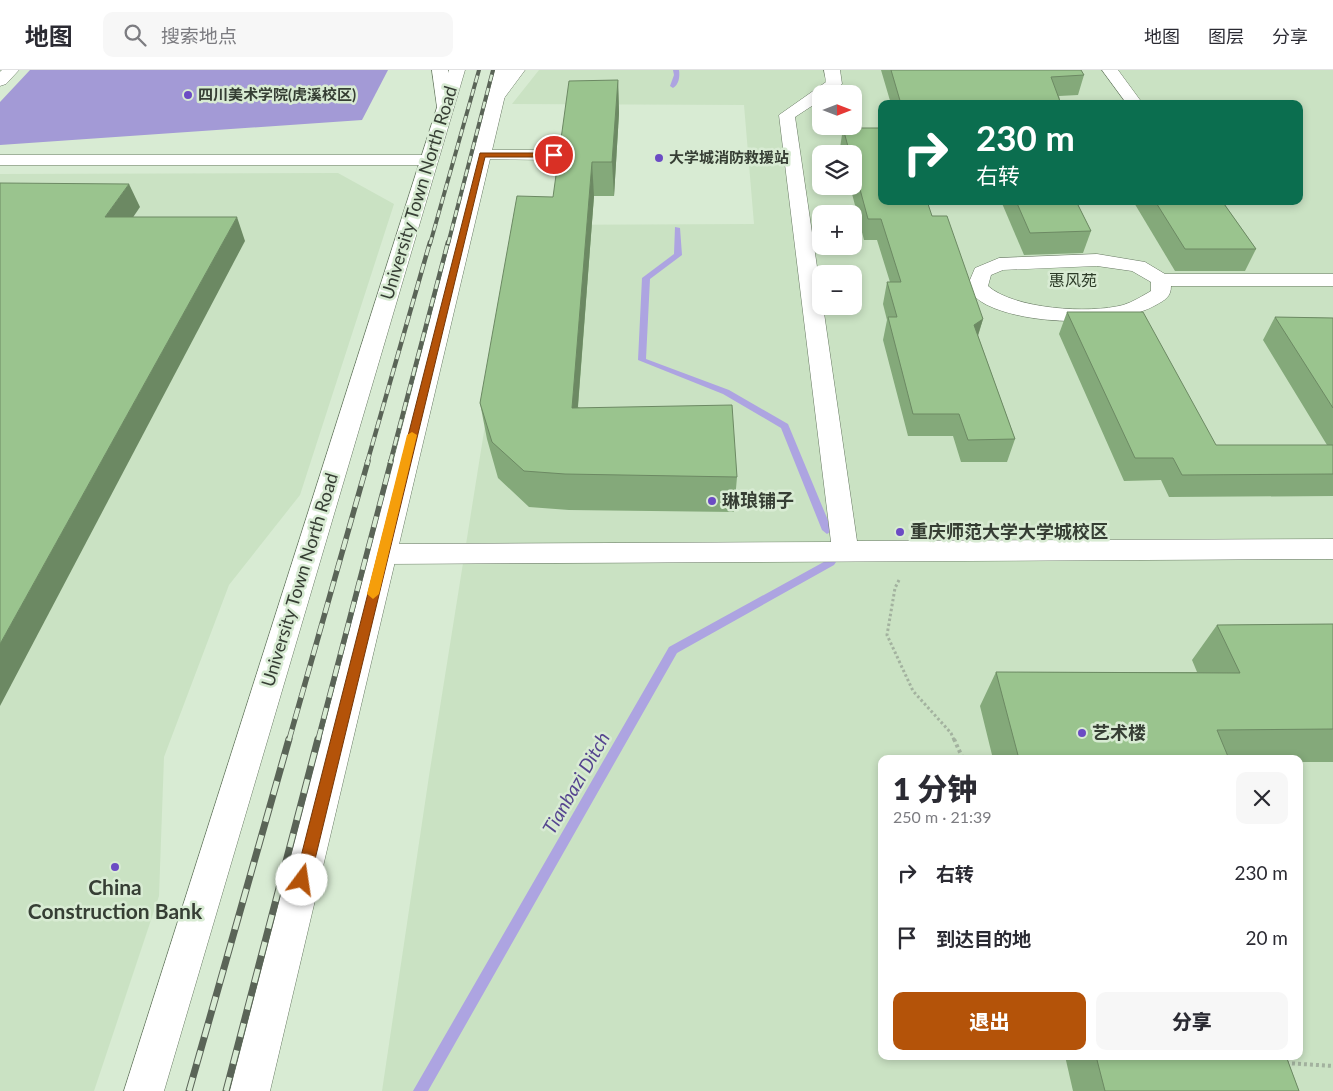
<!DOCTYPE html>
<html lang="zh">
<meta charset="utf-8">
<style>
:root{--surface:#fff;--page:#f7f7f7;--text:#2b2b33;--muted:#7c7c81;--line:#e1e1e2;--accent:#b45309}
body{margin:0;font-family:Lato,"Noto Sans SC",sans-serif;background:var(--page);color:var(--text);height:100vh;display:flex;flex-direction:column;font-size:19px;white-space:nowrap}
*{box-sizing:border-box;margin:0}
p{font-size:16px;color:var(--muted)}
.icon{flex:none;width:28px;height:28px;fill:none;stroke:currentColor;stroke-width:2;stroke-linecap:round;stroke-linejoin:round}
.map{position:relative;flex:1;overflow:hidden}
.drawer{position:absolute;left:878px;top:685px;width:425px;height:305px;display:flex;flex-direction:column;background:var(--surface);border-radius:10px;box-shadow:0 2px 8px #0003}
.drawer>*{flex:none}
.guide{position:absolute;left:878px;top:30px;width:425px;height:105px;border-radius:10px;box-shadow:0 2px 8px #0003;background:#0b6e4f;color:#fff;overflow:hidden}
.needle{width:32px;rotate:90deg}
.buttons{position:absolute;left:812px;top:15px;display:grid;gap:10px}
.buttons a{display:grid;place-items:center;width:50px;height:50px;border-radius:10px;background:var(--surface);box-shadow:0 2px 8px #0003;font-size:25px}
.pin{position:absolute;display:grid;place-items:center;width:42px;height:42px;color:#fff;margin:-21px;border:2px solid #fff;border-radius:50%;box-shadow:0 1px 5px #0007}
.me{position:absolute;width:55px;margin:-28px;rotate:14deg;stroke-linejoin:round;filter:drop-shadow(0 0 4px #0008)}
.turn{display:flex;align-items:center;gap:18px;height:105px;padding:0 15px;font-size:22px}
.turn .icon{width:65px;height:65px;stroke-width:2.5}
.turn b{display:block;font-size:35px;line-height:42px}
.round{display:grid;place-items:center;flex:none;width:52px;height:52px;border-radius:10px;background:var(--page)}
.summary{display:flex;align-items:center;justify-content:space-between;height:85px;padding:0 15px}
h1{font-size:30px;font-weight:800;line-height:38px}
.cta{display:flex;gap:10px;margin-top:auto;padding:10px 15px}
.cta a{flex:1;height:58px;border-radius:10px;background:var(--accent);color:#fff;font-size:20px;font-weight:800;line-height:58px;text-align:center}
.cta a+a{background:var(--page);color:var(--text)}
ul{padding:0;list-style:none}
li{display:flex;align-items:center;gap:15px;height:65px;padding:0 15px}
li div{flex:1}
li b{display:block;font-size:19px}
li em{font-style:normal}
header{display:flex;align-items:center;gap:30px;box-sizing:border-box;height:70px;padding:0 25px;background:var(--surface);border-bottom:1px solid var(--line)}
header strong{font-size:24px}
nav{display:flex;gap:28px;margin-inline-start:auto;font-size:18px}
.search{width:350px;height:45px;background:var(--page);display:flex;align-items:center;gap:12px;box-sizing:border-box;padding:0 18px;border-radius:10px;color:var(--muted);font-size:19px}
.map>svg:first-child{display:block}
.built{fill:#cae2c3;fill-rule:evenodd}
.forest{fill:#a39ad6}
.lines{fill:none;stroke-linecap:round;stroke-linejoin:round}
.stream{fill:#ada4e1;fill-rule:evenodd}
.minor-casing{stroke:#687963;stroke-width:1}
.major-casing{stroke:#687963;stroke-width:1}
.path-far1{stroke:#a3b29f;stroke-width:3;stroke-dasharray:2.5 2.5;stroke-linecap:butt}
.path{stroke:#a3b29f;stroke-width:4;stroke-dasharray:3 3;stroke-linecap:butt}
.minor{fill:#fff;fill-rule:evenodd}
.major{fill:#fff;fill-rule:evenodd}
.rail-far3-casing{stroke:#5a6457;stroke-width:4}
.rail-far2-casing{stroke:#5a6457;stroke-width:4.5}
.rail-far1-casing{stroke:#5a6457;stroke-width:5.5}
.rail-casing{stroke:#5a6457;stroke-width:7}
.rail-far3{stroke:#d8ebd3;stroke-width:2.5;stroke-dasharray:7;stroke-linecap:butt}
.rail-far2{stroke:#d8ebd3;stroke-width:3;stroke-dasharray:9;stroke-linecap:butt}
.rail-far1{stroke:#d8ebd3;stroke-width:4;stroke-dasharray:11;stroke-linecap:butt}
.rail{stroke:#d8ebd3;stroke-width:5;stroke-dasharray:14;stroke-linecap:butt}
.wall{fill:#84a97a}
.shaded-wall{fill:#6c8963}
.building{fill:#9ac48e;stroke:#6c8963}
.route{fill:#b45309;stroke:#753606}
.slow{fill:#f59e0b}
.poi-dot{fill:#6b4bc4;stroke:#d8ebd3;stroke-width:2}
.labels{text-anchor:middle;stroke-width:5;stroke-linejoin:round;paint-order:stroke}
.far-poi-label{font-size:15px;font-weight:bold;fill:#363e34;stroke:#d8ebd3;text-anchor:start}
.far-neighbourhood-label{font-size:16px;fill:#2d3c29;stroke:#d8ebd3}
.street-label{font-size:18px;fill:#363e34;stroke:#d8ebd3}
.poi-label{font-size:18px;font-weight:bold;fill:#363e34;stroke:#d8ebd3;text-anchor:start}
.water-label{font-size:19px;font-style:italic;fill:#55458f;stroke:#d8ebd3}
.near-poi-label{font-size:21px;font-weight:bold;fill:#363e34;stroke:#d8ebd3}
</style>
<header>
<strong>地图</strong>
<div class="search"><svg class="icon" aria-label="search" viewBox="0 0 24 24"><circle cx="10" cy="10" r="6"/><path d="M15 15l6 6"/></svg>搜索地点</div>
<nav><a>地图</a><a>图层</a><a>分享</a></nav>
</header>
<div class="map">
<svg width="1333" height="1021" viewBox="0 0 1333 1021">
<rect width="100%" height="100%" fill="#d8ebd3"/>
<g class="built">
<path d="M539,0H1333V1021H382L429,706L517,155L754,154L744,35L512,34ZM821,24H854V56H821ZM881,34H1299V131H881ZM821,84H854V116H821ZM821,144H854V176H821ZM821,204H854V236H821ZM881,689H1299V986H881Z"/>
<path d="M338,103L394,134L300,425L229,515L164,687L159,826L94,1021H0V104Z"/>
</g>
<path class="forest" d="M30,0H388L362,50L0,75V32Z"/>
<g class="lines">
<g class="stream">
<path d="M673,0H679C680,6 679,15 673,18L670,16L674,5Z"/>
<path d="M675,157L680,158L682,185L650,209L646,289L729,320L788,354L832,460L830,462L827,464L822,460L781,358L723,324L638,290L642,208L674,184Z"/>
<path d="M831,488L836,492L834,495L677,583L428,1021H413L669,577Z"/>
</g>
<g class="minor-casing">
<g id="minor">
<path d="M2,0H19L6,14L0,16V2Z"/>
<path d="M432,0H448L453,37L451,40H439L437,37Z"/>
<path d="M509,0H525L502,31H490L488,28Z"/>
<path d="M824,0H840L842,14L830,24H821V30L795,47L821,224V236H823L857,471L1333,469V489L383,494L373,491L370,484L373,477L383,474L831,472L779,45L826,12Z"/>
<path d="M1102,0H1118L1143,34H1127Z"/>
<path d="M482,80H554L560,81L563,85L560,89L554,90L476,89L473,85L476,81Z"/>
<path d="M0,85H428L434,86L437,90L434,94L428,95H0Z"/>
<path d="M1097,184L1145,192L1165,204H1333V216H1171C1171,227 1165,230 1156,235C1116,258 1027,255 987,235C979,231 971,224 967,217L975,198L999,188ZM1097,196L1132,201L1151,212V221C1142,226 1133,232 1123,235C1089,244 1014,239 988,216L991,205L1003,200Z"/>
</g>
</g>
<g class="major-casing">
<g id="major">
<path d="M449,0H465L164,1021H124Z"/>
<path d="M495,0H511L270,1021H230Z"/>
</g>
</g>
<path class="path-far1" d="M899,510L895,518L887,565L913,621L951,663L954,670"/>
<g class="path">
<path d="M954,669L963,689"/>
<path d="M1286,993L1333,996"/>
</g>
<use href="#minor" class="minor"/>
<use href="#major" class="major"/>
<g class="rail-far3-casing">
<g id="rail-far3">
<path d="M430,174L479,0"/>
<path d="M448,174L493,0"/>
</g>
</g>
<g class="rail-far2-casing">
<g id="rail-far2">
<path d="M367,393L430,172"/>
<path d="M390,393L448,172"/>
</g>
</g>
<g class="rail-far1-casing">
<g id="rail-far1">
<path d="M289,670L368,391"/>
<path d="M318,670L391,391"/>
</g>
</g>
<g class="rail-casing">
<g id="rail">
<path d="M189,1021L289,669"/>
<path d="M226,1021L318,669"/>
</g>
</g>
<use href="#rail-far3" class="rail-far3"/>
<use href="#rail-far2" class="rail-far2"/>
<use href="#rail-far1" class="rail-far1"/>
<use href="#rail" class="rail"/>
</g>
<g class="wall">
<path d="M881,0H1081L1084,5L1078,25L1059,26L1061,34H891Z"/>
<path d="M618,10L619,43L614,126H594L578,337L737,407L734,442L569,440L529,437L498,408L487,369L480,333L553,127Z"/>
<path d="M843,58L932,146L983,249L978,266L1015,369L1007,392H961L953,366H908L883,270L887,250L883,234L887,212H890L877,170H864L850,116H854V84H842L840,78Z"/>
<path d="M1001,131H1076L1091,161L1083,183L1024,185Z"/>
<path d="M1133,131H1222L1256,179L1245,201H1175Z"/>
<path d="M1067,242L1216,375H1327L1263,270L1275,247L1333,248V426L1169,427L1161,410L1124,411L1059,264Z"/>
<path d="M1333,554V692H1299V689H993L980,636L996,602H1197L1192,590L1217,555Z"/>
<path d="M1065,986H1286L1299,1021H1073Z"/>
</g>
<g class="shaded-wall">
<path d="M618,10L619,43L614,126L612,92Z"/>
<path d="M592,92L594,126L575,373L572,338Z"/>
<path d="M129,114L140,137L117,171L105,147Z"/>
<path d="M237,147L245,171L0,636V574Z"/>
<path d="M983,249L976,271L974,255Z"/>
</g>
<g class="building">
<path d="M891,0H1081L1084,5L1051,7L1061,34H901Z"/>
<path d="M618,10L612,92H592L572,338L732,335L737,407L565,404L524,401L492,372L480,333L517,126L553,127L569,11Z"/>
<path d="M843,58H881V131H927L932,146H947L983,249L974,255L1015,369L968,370L959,344H913L888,247H897L887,212H901L881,149H868L854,97V84H850Z"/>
<path d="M0,113L129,114L105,147H237L0,574Z"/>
<path d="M1016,131H1076L1091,161L1030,163Z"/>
<path d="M1155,131H1222L1256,179H1185Z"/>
<path d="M1067,242H1143L1216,375H1333V404L1182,405L1173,388H1135Z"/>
<path d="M1275,247L1333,248V338Z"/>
<path d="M1333,554V659L1217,660L1229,689H1019L996,602L1240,603L1217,555Z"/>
<path d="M1096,986H1286L1299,1021H1105Z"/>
</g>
<path class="route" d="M480,83H554L558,85L554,87H485L310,810L308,815L302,817L297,815L295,810Z"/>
<path class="slow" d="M412,362L417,365L379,524L373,529L367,524L407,365Z"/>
<g class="poi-dot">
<circle cx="188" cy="25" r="5"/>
<circle cx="659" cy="88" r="5"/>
<circle cx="712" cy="431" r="5"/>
<circle cx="900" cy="462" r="5"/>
<circle cx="1082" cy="663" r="5"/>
<circle cx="115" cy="797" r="5"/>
</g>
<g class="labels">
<g class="far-poi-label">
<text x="198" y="30">四川美术学院(虎溪校区)</text>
<text x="669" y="93">大学城消防救援站</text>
</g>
<g class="far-neighbourhood-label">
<text x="1073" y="216">惠风苑</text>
</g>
<g class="street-label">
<text transform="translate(419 123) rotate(-73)" y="6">University Town North Road</text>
<text transform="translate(300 510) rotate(-73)" y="6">University Town North Road</text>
</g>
<g class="poi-label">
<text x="722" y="437">琳琅铺子</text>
<text x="910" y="468">重庆师范大学大学城校区</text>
<text x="1092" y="669">艺术楼</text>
</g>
<g class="water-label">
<text transform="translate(576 713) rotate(-60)" y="7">Tianbazi Ditch</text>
</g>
<g class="near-poi-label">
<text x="115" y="825">China<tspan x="115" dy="24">Construction Bank</tspan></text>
</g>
</g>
</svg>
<div class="buttons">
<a><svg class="needle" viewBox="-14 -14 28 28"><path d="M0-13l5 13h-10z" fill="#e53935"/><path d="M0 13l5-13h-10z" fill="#7c7c81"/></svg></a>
<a><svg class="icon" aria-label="layers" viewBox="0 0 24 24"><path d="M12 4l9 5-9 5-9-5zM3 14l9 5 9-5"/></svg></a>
<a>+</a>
<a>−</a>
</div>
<div class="pin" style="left:554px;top:85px;background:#d93025"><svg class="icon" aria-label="arrive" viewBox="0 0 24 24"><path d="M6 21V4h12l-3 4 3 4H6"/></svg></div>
<svg class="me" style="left:302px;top:810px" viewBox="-20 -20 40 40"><circle r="19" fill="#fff"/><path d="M0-13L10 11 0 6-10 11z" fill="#b45309"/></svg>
<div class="guide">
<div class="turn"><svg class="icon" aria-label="right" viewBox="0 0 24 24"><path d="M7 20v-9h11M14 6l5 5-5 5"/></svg><div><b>230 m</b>右转</div></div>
</div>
<section class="drawer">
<div class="summary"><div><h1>1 分钟</h1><p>250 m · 21:39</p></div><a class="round"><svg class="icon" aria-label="close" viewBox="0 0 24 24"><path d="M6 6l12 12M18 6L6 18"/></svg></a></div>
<ul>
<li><svg class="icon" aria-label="right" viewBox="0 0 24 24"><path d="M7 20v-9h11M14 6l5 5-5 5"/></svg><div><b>右转</b></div><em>230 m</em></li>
<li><svg class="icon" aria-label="arrive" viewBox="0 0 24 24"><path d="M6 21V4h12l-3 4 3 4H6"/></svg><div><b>到达目的地</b></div><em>20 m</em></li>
</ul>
<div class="cta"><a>退出</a><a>分享</a></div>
</section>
</div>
